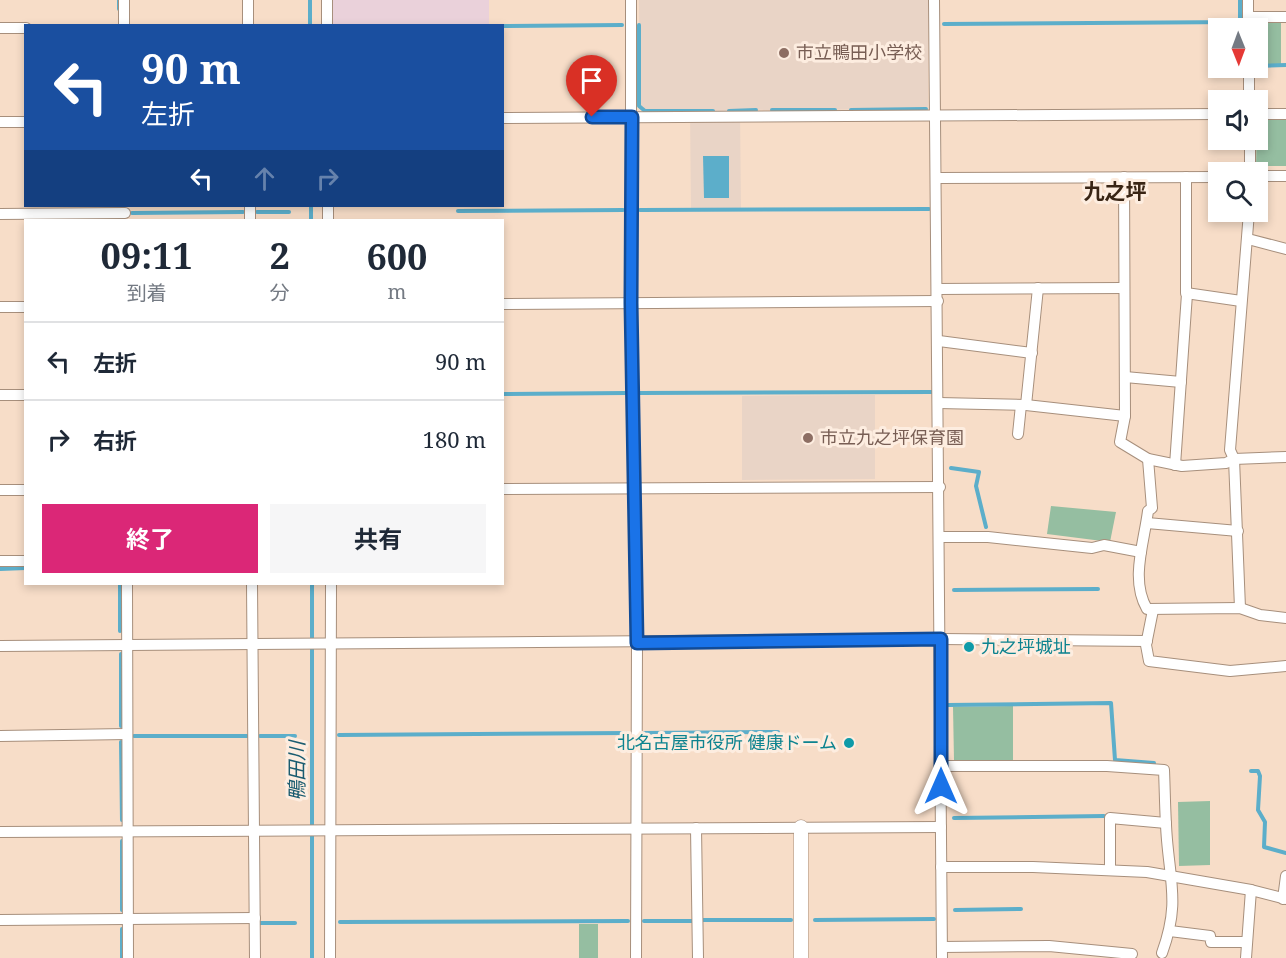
<!DOCTYPE html>
<html lang="ja">
<meta charset="utf-8">
<style>
:root{--surface:#fff;--page:#f6f6f7;--text:#1f2937;--muted:#747a83;--line:#e0e1e3;--accent:#db2777}
body{margin:0;font-family:"Noto Serif","Noto Sans JP",serif;background:var(--page);color:var(--text);height:100vh;display:flex;flex-direction:column;font-size:22px;white-space:nowrap}
*{box-sizing:border-box;margin:0}
p{font-size:20px;color:var(--muted)}
.icon{flex:none;width:33px;height:33px;fill:none;stroke:currentColor;stroke-width:2;stroke-linecap:round;stroke-linejoin:round}
.map{position:relative;flex:1;overflow:hidden}
.drawer{position:absolute;left:24px;top:219px;width:480px;height:366px;display:flex;flex-direction:column;background:var(--surface);border-radius:0px;box-shadow:0 3px 9px #0003}
.drawer>*{flex:none}
.hud{position:absolute;left:24px;top:24px;width:480px;height:183px;border-radius:0px;box-shadow:0 3px 9px #0003;background:#1a4fa0;color:#fff;overflow:hidden}
.needle{width:39px;rotate:179deg}
.controls{position:absolute;left:1208px;top:18px;display:grid;gap:12px}
.controls a{display:grid;place-items:center;width:60px;height:60px;border-radius:0px;background:var(--surface);box-shadow:0 3px 9px #0003;font-size:30px}
.pin{position:absolute;display:grid;place-items:center;width:51px;height:51px;color:#fff;margin:-62px -26px;border-radius:50% 50% 50% 0;rotate:-45deg;box-shadow:0 0 6px #0007}
.pin .icon{rotate:45deg}
.me{position:absolute;width:66px;margin:-33px;rotate:0deg;stroke-linejoin:round;filter:drop-shadow(0 0 4px #0008)}
.turn{display:flex;align-items:center;gap:21px;height:126px;padding:0 18px;font-size:27px}
.turn .icon{width:78px;height:78px;stroke-width:2.5}
.turn b{display:block;font-size:42px;line-height:51px}
.lanes{display:flex;align-items:center;height:57px;padding:0 18px;background:#0003;justify-content:center;gap:30px;direction:ltr}
.lanes .off{opacity:.35}
.eta{display:flex;justify-content:space-evenly;align-items:center;height:102px;text-align:center}
.eta b{font-size:36px;font-weight:700;line-height:42px}
.cta{display:flex;gap:12px;margin-top:auto;padding:12px 18px}
.cta a{flex:1;height:69px;border-radius:0px;background:var(--accent);color:#fff;font-size:24px;font-weight:700;line-height:69px;text-align:center}
.cta a+a{background:var(--page);color:var(--text)}
ul{padding:0;list-style:none}
li{display:flex;align-items:center;gap:18px;height:78px;padding:0 18px;border-top:2px solid var(--line)}
li div{flex:1}
li b{display:block;font-size:22px}
li em{font-style:normal}
.map>svg:first-child{display:block}
.education{fill:#e9d4c6}
.medical{fill:#ead1da}
.green{fill:#95bea1}
.water{fill:#5caeca}
.lines{fill:none;stroke-linecap:round;stroke-linejoin:round}
.stream{stroke:#5caeca;stroke-width:4}
.street-casing{stroke:#a78f7c;stroke-width:12}
.secondary-casing{stroke:#a78f7c;stroke-width:15}
.street{stroke:#fff;stroke-width:10}
.secondary{stroke:#fff;stroke-width:14}
.route-casing{stroke:#114b97;stroke-width:15}
.route{stroke:#1a73e8;stroke-width:10}
.education-dot{fill:#8d6e63;stroke:#fdede0;stroke-width:2}
.culture-dot{fill:#0f9aa8;stroke:#fdede0;stroke-width:2}
.labels{text-anchor:middle;stroke-width:6;stroke-linejoin:round;paint-order:stroke}
.education-label{font-size:18px;fill:#785e54;stroke:#fdede0;text-anchor:start}
.culture-label{font-size:18px;fill:#0d838f;stroke:#fdede0;text-anchor:start}
.water-label{font-size:20px;font-style:italic;fill:#1a5c70;stroke:#fdede0}
.quarter-label{font-size:21px;font-weight:bold;fill:#392515;stroke:#fdede0}
</style>
<div class="map">
<svg width="1286" height="958" viewBox="0 0 1286 958">
<rect width="100%" height="100%" fill="#f7ddc8"/>
<g class="education">
<path d="M639,0H928V106L926,109L740,110L741,208H691L690,110H644L640,106Z"/>
<path d="M875,395V479L742,480V396Z"/>
</g>
<rect class="medical" x="333" y="0" width="156" height="25"/>
<g class="green">
<path d="M1258,22H1281V64H1257L1256,27Z"/>
<path d="M1260,120H1286V166H1256L1257,122Z"/>
<path d="M1051,506L1116,512L1110,542L1047,534Z"/>
<path d="M1013,706V760H954L953,707Z"/>
<path d="M1210,801V865L1179,866L1178,802Z"/>
<rect x="579" y="924" width="19" height="34"/>
</g>
<path class="water" d="M703,156H729V198H704Z"/>
<g class="lines">
<g class="stream">
<path d="M119,0V9"/>
<path d="M310,0V26"/>
<path d="M944,24L1240,22V0"/>
<path d="M639,25V106L645,111H713"/>
<path d="M502,26L622,25"/>
<path d="M1257,66L1286,65"/>
<path d="M772,110H835"/>
<path d="M851,110L926,109"/>
<path d="M729,111L756,110"/>
<path d="M640,210L929,209"/>
<path d="M458,211L623,210"/>
<path d="M257,212H289"/>
<path d="M132,213L243,212"/>
<path d="M311,220V206"/>
<path d="M640,393L932,392"/>
<path d="M502,394L625,393"/>
<path d="M951,468L979,472L976,486L986,527"/>
<path d="M0,569L26,568"/>
<path d="M120,584V631"/>
<path d="M312,584V958"/>
<path d="M954,590L1098,589"/>
<path d="M121,654V726"/>
<path d="M948,705L1111,703L1115,760L1154,763"/>
<path d="M642,733L778,732"/>
<path d="M339,735L627,733"/>
<path d="M134,736H247"/>
<path d="M260,736H295"/>
<path d="M121,742L122,820"/>
<path d="M1251,771H1258L1260,776L1258,810L1265,822L1264,847L1286,853"/>
<path d="M954,818L1104,816"/>
<path d="M122,841V910"/>
<path d="M955,910L1021,909"/>
<path d="M703,920H791"/>
<path d="M815,920L934,919"/>
<path d="M644,921H693"/>
<path d="M340,922L628,921"/>
<path d="M260,923H295"/>
<path d="M122,929V958"/>
</g>
<g class="street-casing">
<g id="street">
<path d="M124,0V26"/>
<path d="M248,0V26"/>
<path d="M327,0V26"/>
<path d="M631,0V303L637,643L636,958"/>
<path d="M934,0L942,958"/>
<path d="M1248,0V28"/>
<path d="M1248,17H1286"/>
<path d="M0,28H26"/>
<path d="M1249,68V100"/>
<path d="M1257,114H1286"/>
<path d="M502,118L1218,114"/>
<path d="M0,122H26"/>
<path d="M1250,140V172"/>
<path d="M1257,176H1286"/>
<path d="M1124,177L1125,416L1120,442L1148,459L1182,466L1226,463L1234,459L1286,457"/>
<path d="M1186,177V293L1241,301"/>
<path d="M937,178L1218,177"/>
<path d="M250,206V220"/>
<path d="M328,206V220"/>
<path d="M0,214L125,213"/>
<path d="M1248,239L1286,249"/>
<path d="M938,289L1124,288"/>
<path d="M502,304L938,301"/>
<path d="M0,307H26"/>
<path d="M939,341L1032,353"/>
<path d="M1125,377L1181,382"/>
<path d="M0,395H26"/>
<path d="M939,403L1026,405L1125,416"/>
<path d="M1026,405L1038,288"/>
<path d="M1018,434L1021,405"/>
<path d="M1148,459L1152,508L1148,511C1144,543 1130,580 1147,609L1240,608L1260,615L1286,618"/>
<path d="M1175,465L1187,294"/>
<path d="M502,489L940,487"/>
<path d="M0,490H26"/>
<path d="M1147,523L1238,531"/>
<path d="M940,537H988L1092,548L1104,545L1141,552"/>
<path d="M0,561H26"/>
<path d="M127,584L128,958"/>
<path d="M252,584L255,958"/>
<path d="M1240,608L1234,459L1230,450L1249,212"/>
<path d="M1153,610L1146,645L1149,661L1230,671L1286,666"/>
<path d="M0,646L941,639L1147,641"/>
<path d="M0,736L127,734"/>
<path d="M941,766H1107L1164,770C1165,793 1165,817 1167,840C1171,886 1179,906 1162,953"/>
<path d="M696,828L698,958"/>
<path d="M0,832L941,827"/>
<path d="M941,867H1033L1147,872L1251,890L1286,899"/>
<path d="M1110,870V818L1166,823"/>
<path d="M1283,899L1286,876"/>
<path d="M0,920L255,918"/>
<path d="M1170,931L1210,936L1211,942H1246"/>
<path d="M942,947L1049,946L1132,954"/>
<path d="M330,958L331,584"/>
<path d="M1246,958L1251,890"/>
</g>
</g>
<g class="secondary-casing">
<path id="secondary" d="M801,958V827"/>
</g>
<use href="#street" class="street"/>
<use href="#secondary" class="secondary"/>
</g>
<g class="lines">
<g class="route-casing">
<path id="route" d="M592,117H632L631,303L637,643L941,639V786"/>
</g>
<use href="#route" class="route"/>
</g>
<g class="education-dot">
<circle cx="784" cy="53" r="6"/>
<circle cx="808" cy="438" r="6"/>
</g>
<g class="culture-dot">
<circle cx="969" cy="647" r="6"/>
<circle cx="849" cy="743" r="6"/>
</g>
<g class="labels">
<g class="education-label">
<text x="796" y="59">市立鴨田小学校</text>
<text x="820" y="444">市立九之坪保育園</text>
</g>
<g class="culture-label">
<text x="981" y="653">九之坪城址</text>
<text x="837" y="749" text-anchor="end">北名古屋市役所 健康ドーム</text>
</g>
<g class="water-label">
<text transform="translate(297 771) rotate(-90)" y="7">鴨田川</text>
</g>
<g class="quarter-label">
<text x="1115" y="199">九之坪</text>
</g>
</g>
</svg>
<div class="controls">
<a><svg class="needle" viewBox="-14 -14 28 28"><path d="M0-13l5 13h-10z" fill="#e53935"/><path d="M0 13l5-13h-10z" fill="#747a83"/></svg></a>
<a><svg class="icon" aria-label="sound" viewBox="0 0 24 24"><path d="M4 9h4l5-4v14l-5-4H4zM17 9q2 3 0 6"/></svg></a>
<a><svg class="icon" aria-label="search" viewBox="0 0 24 24"><circle cx="10" cy="10" r="6"/><path d="M15 15l6 6"/></svg></a>
</div>
<div class="pin" style="left:592px;top:117px;background:#d93025"><svg class="icon" aria-label="arrive" viewBox="0 0 24 24"><path d="M6 21V4h12l-3 4 3 4H6"/></svg></div>
<svg class="me" style="left:941px;top:786px" viewBox="-20 -20 40 40"><path d="M0-17L14 15 0 8-14 15z" fill="#1a73e8" stroke="#fff" stroke-width="4"/></svg>
<div class="hud">
<div class="turn"><svg class="icon" aria-label="left" viewBox="0 0 24 24"><path d="M17 20v-9H6M10 6l-5 5 5 5"/></svg><div><b>90 m</b>左折</div></div>
<div class="lanes"><svg class="icon" aria-label="left" viewBox="0 0 24 24"><path d="M17 20v-9H6M10 6l-5 5 5 5"/></svg><svg class="icon off" aria-label="ahead" viewBox="0 0 24 24"><path d="M12 20V5M6 11l6-6 6 6"/></svg><svg class="icon off" aria-label="right" viewBox="0 0 24 24"><path d="M7 20v-9h11M14 6l5 5-5 5"/></svg></div>
</div>
<section class="drawer">
<div class="eta">
<div><b>09:11</b><p>到着</p></div>
<div><b>2</b><p>分</p></div>
<div><b>600</b><p>m</p></div>
</div>
<ul>
<li><svg class="icon" aria-label="left" viewBox="0 0 24 24"><path d="M17 20v-9H6M10 6l-5 5 5 5"/></svg><div><b>左折</b></div><em>90 m</em></li>
<li><svg class="icon" aria-label="right" viewBox="0 0 24 24"><path d="M7 20v-9h11M14 6l5 5-5 5"/></svg><div><b>右折</b></div><em>180 m</em></li>
</ul>
<div class="cta"><a>終了</a><a>共有</a></div>
</section>
</div>
